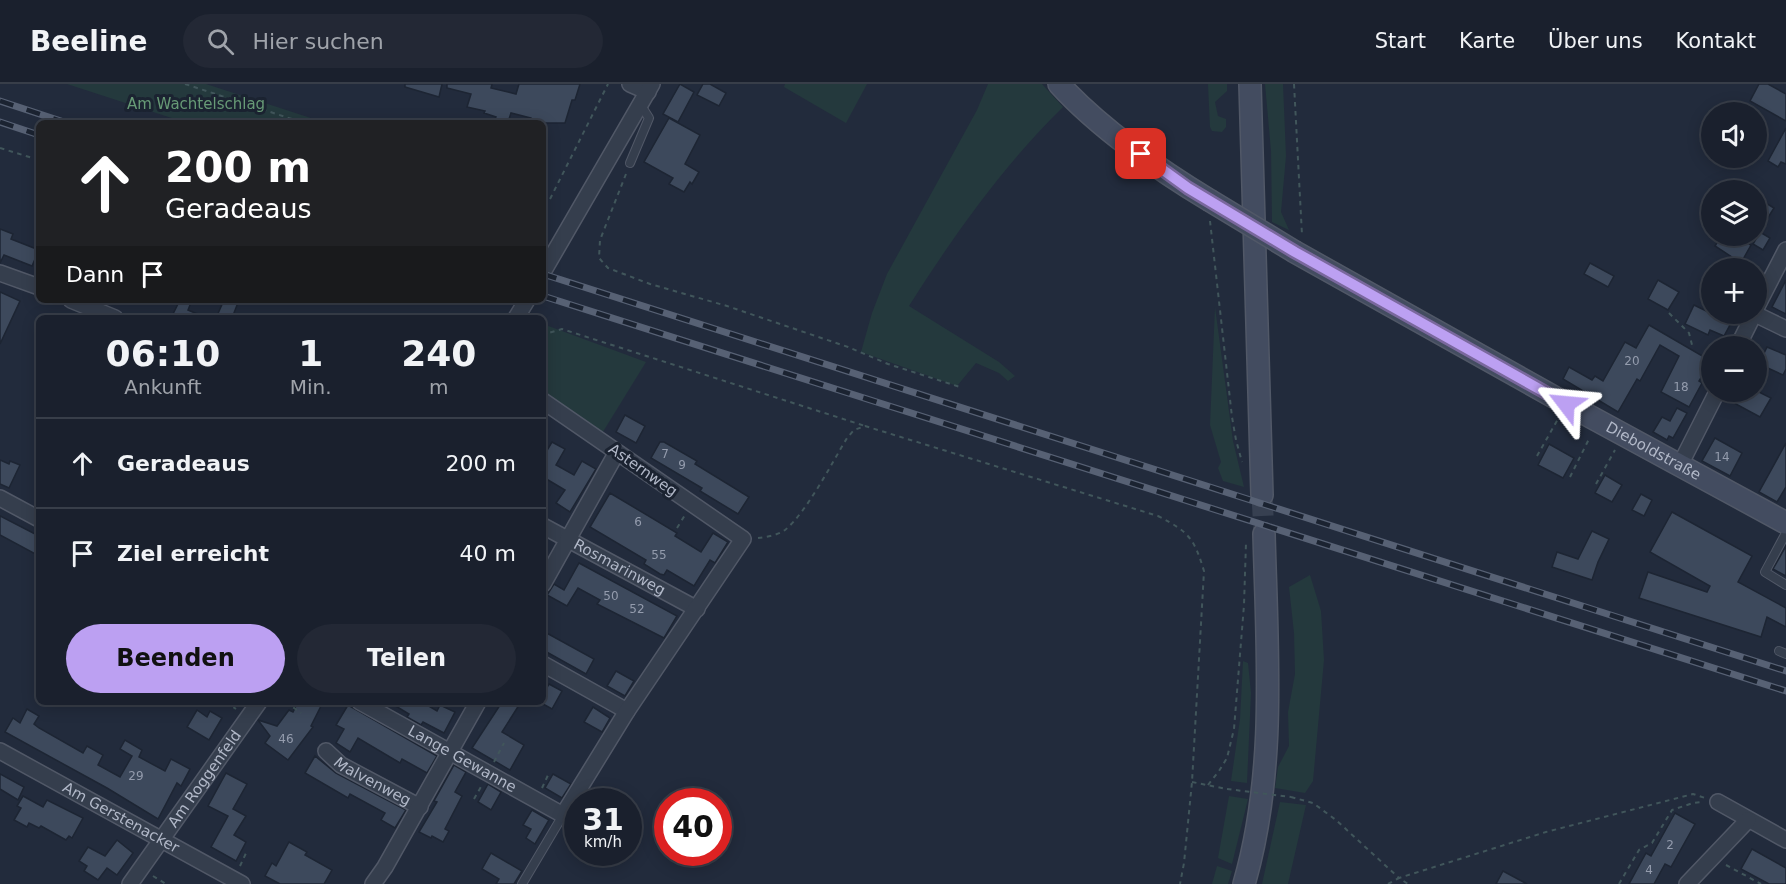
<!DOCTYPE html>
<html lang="de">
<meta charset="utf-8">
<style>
:root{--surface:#1a202d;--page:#232835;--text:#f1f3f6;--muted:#9fa3aa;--line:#383e49;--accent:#bca0f2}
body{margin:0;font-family:"DejaVu Sans",sans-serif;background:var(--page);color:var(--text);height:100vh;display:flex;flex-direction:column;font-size:22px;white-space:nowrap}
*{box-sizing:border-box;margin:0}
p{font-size:20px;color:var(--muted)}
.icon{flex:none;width:33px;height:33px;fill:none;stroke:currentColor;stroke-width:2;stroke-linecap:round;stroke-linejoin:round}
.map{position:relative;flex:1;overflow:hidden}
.side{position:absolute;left:36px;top:231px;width:510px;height:390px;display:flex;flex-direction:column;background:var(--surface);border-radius:9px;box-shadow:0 3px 15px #0003,0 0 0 2px var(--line)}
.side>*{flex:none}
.hud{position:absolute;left:36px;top:36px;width:510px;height:183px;border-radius:9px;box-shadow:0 3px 15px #0003,0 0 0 2px var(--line);background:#202124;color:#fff;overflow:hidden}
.fabs{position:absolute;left:1701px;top:18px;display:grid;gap:12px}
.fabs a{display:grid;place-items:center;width:66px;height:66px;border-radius:50%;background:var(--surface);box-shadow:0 3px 15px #0003,0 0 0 2px var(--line);font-size:30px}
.speed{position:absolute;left:564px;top:704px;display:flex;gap:12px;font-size:30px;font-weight:700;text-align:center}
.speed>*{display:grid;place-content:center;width:78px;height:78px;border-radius:50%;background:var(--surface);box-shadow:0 3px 15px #0003,0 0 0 2px var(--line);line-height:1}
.speed small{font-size:15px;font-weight:400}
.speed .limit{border:9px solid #d22;background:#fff;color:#111}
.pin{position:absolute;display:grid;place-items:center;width:51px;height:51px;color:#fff;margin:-26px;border-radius:12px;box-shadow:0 3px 9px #0006}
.me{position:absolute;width:66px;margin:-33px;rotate:299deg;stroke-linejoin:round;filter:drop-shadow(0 0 4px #0008)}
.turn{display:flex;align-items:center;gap:21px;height:126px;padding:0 30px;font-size:27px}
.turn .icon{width:78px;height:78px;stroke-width:2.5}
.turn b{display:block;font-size:42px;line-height:51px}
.then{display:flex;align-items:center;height:57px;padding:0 30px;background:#0003;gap:12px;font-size:22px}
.eta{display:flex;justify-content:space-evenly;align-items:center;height:102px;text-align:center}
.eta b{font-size:36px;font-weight:600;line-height:42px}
.action{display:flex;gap:12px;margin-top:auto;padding:12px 30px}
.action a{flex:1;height:69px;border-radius:36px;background:var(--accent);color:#111;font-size:24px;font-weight:600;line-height:69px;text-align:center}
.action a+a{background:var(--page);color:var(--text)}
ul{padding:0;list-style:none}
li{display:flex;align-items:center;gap:18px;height:90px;padding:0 30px;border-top:2px solid var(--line)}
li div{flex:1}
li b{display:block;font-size:22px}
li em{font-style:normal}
header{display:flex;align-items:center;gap:36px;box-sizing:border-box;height:84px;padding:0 30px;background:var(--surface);border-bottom:2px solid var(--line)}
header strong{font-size:28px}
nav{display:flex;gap:33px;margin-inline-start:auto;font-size:21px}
.search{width:420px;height:54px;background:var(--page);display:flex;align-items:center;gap:15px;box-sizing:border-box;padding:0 21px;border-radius:33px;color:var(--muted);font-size:22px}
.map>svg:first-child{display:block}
.green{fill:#24393d}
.building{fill:#3d495c;stroke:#1d2533;stroke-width:1.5}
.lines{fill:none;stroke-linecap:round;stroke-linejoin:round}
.secondary-tunnel{stroke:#374051;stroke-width:21;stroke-dasharray:21 10;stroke-linecap:butt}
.lane-casing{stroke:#515867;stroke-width:10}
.street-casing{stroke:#515867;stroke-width:18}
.secondary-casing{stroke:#515867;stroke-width:24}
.path{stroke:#41565b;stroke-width:2;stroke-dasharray:4.5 4.5;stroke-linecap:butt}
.lane{stroke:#353e4d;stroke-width:8}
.street{stroke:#353e4d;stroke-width:15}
.secondary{stroke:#434c60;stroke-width:21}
.rail-casing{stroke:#576174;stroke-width:7}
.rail{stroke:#1b2331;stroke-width:4.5;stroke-dasharray:14;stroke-linecap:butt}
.secondary-bridge-casing{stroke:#515867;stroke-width:24;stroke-linecap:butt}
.path-bridge{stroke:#41565b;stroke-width:2;stroke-dasharray:4.5 4.5;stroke-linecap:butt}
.secondary-bridge{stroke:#434c60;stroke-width:21}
.route-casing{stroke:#7a689d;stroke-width:15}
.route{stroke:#bca0f2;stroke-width:10}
.labels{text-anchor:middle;stroke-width:6;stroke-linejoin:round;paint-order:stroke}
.number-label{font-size:12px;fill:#949cad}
.park-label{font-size:15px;fill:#679a76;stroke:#1b2331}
.street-label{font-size:15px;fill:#b1b8c8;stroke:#1b2331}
</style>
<header>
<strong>Beeline</strong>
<div class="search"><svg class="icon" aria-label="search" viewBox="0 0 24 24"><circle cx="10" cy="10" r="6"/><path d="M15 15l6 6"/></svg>Hier suchen</div>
<nav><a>Start</a><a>Karte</a><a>Über uns</a><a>Kontakt</a></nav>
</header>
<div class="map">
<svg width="1786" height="800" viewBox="0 0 1786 800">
<rect width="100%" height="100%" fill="#222b3c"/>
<g class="green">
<path d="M67,0H206L326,39H187Z"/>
<path d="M785,0H867L846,39L784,3Z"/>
<path d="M988,0H1042L1063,23C1003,82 954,151 909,222L999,278L1015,292L1008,297L999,289L976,279L957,302L861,268L872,229L887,190L977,26Z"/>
<path d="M1208,0H1227V7L1215,18L1218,32L1226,35V43L1222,48L1212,47L1210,43Z"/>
<path d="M1265,0H1283L1286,72L1281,128L1289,146L1272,138L1271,67Z"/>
<path d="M1215,223L1233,357L1244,403L1223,397L1218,384L1221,378L1210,341Z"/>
<path d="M543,240L646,278L601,351L543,313Z"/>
<path d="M1310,491L1321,527L1324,576L1313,697L1305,709L1275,704L1278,683L1289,662L1288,628L1295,590L1294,549L1289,503Z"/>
<path d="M1243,577L1248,579L1251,609L1247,699L1231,697L1240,635Z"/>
<path d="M1229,712L1248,715L1232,780L1218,774Z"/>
<path d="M1280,718L1306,721L1288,800H1262Z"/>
<path d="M1217,782L1232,787L1228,800H1212Z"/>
</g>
<g class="building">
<path d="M405,0H442L439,13L405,3Z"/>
<path d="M447,0H492L491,4L516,10L519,0H580L575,16H572L565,39H530L531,34L511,29L508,38L495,35L496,33L484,29L485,27L467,23L471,10L447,4Z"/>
<path d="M680,0L694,8L678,38L663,30Z"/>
<path d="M703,0H710L726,9L719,22L697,11Z"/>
<path d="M1759,0H1768L1786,10V37L1750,17Z"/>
<path d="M669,34L700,51L685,80L699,88L692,100L690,98L684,108L669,100L673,94L644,78Z"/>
<path d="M1786,44V80L1781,78L1778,83L1768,77Z"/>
<path d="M1756,113L1774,124L1764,140L1756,136Z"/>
<path d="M0,145L13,150L11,155L39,166L32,182L4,171L0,179Z"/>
<path d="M1760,148L1770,154L1763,166L1753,160Z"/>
<path d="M1721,152H1735L1751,161L1741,179L1715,162Z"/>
<path d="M1590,179L1614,192L1608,203L1584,190Z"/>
<path d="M1658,196L1679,208L1668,226L1648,215Z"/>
<path d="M1786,196V230L1772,223Z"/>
<path d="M0,208L20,217L0,260Z"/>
<path d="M180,216H192L188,226L207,234H171Z"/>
<path d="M224,216H239L232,234H216Z"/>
<path d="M1694,221L1731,239L1724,252L1710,246L1708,251L1685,240Z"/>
<path d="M1649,241L1711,277L1699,297L1702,299L1689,323L1661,308L1679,272L1660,261L1640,297L1637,295L1618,328L1563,295L1569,283L1592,296L1595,292L1603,297L1625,258L1636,264Z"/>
<path d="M1767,263L1786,271V285L1783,291L1759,280Z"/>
<path d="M1741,308H1759L1771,314L1760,333L1734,319Z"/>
<path d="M1677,324L1687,329L1673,354L1669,352L1667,356L1653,348L1662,333L1670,337Z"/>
<path d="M625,331L645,342L636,359L616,348Z"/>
<path d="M1715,354L1742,369L1730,392L1702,377Z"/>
<path d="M552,358L565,365L556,381L574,391L582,377L596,385L570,428L556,419L565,406L543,393V373Z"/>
<path d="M660,358H664L697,377L695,380L749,413L738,430L700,407L702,404L651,374Z"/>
<path d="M1786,359V403L1777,418L1759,408Z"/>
<path d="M1549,360L1574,374L1563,394L1538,381Z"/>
<path d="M0,376L9,380L10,377L20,381L9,404L0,400Z"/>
<path d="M1605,391L1622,401L1612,418L1595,409Z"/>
<path d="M610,409L677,449L675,452L701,468L713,449L728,458L715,479L710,476L694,502L667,486L664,491L660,490L644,480L646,476L590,443Z"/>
<path d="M1641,410L1652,416L1644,432L1632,426Z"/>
<path d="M1672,428L1752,472L1738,498L1786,524V543L1767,533L1761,553L1639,514L1648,488L1707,508L1710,502L1650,468Z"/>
<path d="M0,432L39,452V472L0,451Z"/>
<path d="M1592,447L1609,455L1598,478L1592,496L1552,483L1557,468L1578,475Z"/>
<path d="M1786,462V492L1773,485Z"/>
<path d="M579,479L677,532L664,554L597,520L600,516L578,504L567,522L547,511L554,500L564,506Z"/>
<path d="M543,547L594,575L586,590L543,566Z"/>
<path d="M616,587L634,597L625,612L607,602Z"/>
<path d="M549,600L562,607L552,625L543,620V610Z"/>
<path d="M298,618H323L311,642L313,643L288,676L265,659L270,652L258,636L277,642L289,626L293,628Z"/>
<path d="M389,618H422L437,627L440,621L455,628L444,649L423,638L421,641L407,633L409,630Z"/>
<path d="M502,618H521L502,648L524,661L510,686L472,664Z"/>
<path d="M348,621L437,672L427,689L402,675L400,679L358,654L350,668L336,659L344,645L336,641Z"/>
<path d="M593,623L610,634L602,648L584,638Z"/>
<path d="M27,625L39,632L34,640L39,644L83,669L87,662L103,671L98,681L120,693L132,672L120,665L125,656L142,666L139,673L165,687L171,675L190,685L181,702L177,699L158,735L107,704L5,648L13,634L20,639Z"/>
<path d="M197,626L207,633L210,627L222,634L209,656L187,643Z"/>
<path d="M315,672L336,689L406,726L395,744L381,736L385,729L350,710L348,714L305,689Z"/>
<path d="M454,681L466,688L455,708L462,712L445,745L449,747L443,758L432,752L431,754L419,748L437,718L434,717Z"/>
<path d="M226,689L247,700L233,725L246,732L234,751L246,758L236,777L211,763L228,732L208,722Z"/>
<path d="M0,690L24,703L18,716L0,705Z"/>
<path d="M553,690L571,700L562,714L545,704Z"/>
<path d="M488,700L501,708L491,726L478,718Z"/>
<path d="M23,712L43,723L47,716L83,734L72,754L69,752L66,756L41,742L39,744L29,739L27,743L14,736L21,724L17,722Z"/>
<path d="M532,726L549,736L535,760L526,754L531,745L523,741Z"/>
<path d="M1675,729L1695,740L1671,783L1665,780L1654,800H1629L1646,769L1651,772Z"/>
<path d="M117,756L133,769L117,791L107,784L98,796L84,787L87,782L79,777L88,763L105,772Z"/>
<path d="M289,758L307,768L305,771L332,786L324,800H280L265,792L272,779L276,782Z"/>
<path d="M1752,765L1786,784V800H1769L1741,785Z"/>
<path d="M491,769L522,787L514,800H496L499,795L482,785Z"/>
<path d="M1503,787L1527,800H1496Z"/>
</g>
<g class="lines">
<path class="secondary-tunnel" d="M1262,411L1264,450"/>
<g class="lane-casing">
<g id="lane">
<path d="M630,79L649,34L640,20"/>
<path d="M1786,449L1765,488L1786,501"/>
<path d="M1779,567L1786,570"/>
<path d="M522,800L563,731"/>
</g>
</g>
<g class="street-casing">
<g id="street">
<path d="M630,0L648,8"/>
<path d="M543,188L652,0"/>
<path d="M0,189L39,203"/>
<path d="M71,216L115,234"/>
<path d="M1756,224L1786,166"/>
<path d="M1755,230L1786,245"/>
<path d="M516,234L527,216"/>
<path d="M1738,262L1754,230"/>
<path d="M1680,381L1717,308"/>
<path d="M0,414L39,435"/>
<path id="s1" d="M543,442L697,525"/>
<path d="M543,500L617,368"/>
<path d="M543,580L627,627"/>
<path id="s2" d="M360,618L563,731L627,627L743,455L543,317"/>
<path id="s3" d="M0,667L242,800"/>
<path id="s4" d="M326,667L341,681L420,723"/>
<path d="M1718,718L1786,756"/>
<path id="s5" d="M130,800L259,618"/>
<path d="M373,800L385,783L478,618"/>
<path d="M1687,800L1748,736"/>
</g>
</g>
<g class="secondary-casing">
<g id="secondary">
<path d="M1059,0C1098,43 1159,86 1209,116"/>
<path d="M1250,0L1262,411"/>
<path id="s6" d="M1295,168L1554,313L1786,439"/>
<path d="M1244,800C1277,687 1267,566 1264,450"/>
</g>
</g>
<g class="path">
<path d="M185,0L304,39"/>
<path d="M1294,0L1302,151"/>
<path d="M0,64L39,76"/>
<path d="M626,90L600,156L599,174L608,184L650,200L727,222L848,263L888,280L960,303"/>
<path d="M543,120L549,117L608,0"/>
<path d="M1210,137L1232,333L1236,356L1242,378"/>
<path d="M1669,229L1689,249L1692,261"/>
<path d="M543,253L545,250L562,245L865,342"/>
<path d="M1537,372L1558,335"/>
<path d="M1570,393L1590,353"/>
<path d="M1596,400L1615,366"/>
<path d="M677,444L685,431"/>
<path d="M758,454C767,453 778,451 785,446C806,429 832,379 847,354L854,346L865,342L1158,432C1189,448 1194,454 1204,487L1192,698L1184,779L1180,800"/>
<path d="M226,618L236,625"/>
<path d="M286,618L301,629"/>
<path d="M494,678L504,659"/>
<path d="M1192,698L1227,705"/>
<path d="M1208,701L1219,687L1227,674L1234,645L1244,521L1246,459"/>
<path d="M542,704L549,689"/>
<path d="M1291,713L1313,719L1336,736L1399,794L1546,748L1693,710L1705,714"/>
<path d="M474,715L482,701"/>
<path d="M1726,781L1761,800"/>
<path d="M240,782L247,767"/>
<path d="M153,792L166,800"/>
<path d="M1388,800L1399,794L1408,800"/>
<path d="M1619,800L1639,766L1652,759L1672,726L1693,719L1703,718"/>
</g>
<use href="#lane" class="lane"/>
<use href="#street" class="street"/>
<use href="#secondary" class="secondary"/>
<g class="rail-casing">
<g id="rail">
<path d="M0,17L67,39"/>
<path d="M0,38L39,51"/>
<path d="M543,190L1786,587"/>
<path d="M543,212L1786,607"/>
</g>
</g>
<use href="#rail" class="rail"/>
<g class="secondary-bridge-casing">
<path id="secondary-bridge" d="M1209,116L1295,168"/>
</g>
<path class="path-bridge" d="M1227,705L1291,713"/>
<use href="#secondary-bridge" class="secondary-bridge"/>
</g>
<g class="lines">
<g class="route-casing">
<path id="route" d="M1141,70L1188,104L1295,168L1566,320"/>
</g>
<use href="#route" class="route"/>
</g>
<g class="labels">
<g class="number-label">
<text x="1632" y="281">20</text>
<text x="1681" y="307">18</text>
<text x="665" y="374">7</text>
<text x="1722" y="377">14</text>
<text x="682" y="385">9</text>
<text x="638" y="442">6</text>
<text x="659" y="475">55</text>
<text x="611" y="516">50</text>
<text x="637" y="529">52</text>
<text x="286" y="659">46</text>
<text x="136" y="696">29</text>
<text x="1670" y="765">2</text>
<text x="1649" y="790">4</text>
</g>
<g class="park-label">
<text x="196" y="25">Am Wachtelschlag</text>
</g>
<g class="street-label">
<text dy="5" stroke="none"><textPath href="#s6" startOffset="410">Dieboldstraße</textPath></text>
<text transform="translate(643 386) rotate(35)" y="5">Asternweg</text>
<text dy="5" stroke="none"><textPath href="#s1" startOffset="87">Rosmarinweg</textPath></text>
<text dy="5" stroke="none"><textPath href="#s2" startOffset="117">Lange Gewanne</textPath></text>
<text dy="5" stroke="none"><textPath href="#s5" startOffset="129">Am Roggenfeld</textPath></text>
<text dy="5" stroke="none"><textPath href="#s4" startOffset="56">Malvenweg</textPath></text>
<text dy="5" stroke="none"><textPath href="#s3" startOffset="138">Am Gerstenacker</textPath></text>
</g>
</g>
</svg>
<div class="fabs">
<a><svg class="icon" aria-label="sound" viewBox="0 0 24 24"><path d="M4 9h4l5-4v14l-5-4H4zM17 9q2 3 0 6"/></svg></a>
<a><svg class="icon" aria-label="layers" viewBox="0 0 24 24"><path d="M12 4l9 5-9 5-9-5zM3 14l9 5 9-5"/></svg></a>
<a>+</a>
<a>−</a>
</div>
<div class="speed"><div>31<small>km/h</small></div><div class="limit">40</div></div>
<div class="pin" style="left:1141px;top:70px;background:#d93025"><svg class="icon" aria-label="arrive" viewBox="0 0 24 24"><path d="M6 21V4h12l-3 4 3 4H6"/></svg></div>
<svg class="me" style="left:1566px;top:320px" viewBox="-20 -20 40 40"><path d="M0-17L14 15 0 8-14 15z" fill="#bca0f2" stroke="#fff" stroke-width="4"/></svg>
<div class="hud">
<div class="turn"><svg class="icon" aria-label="ahead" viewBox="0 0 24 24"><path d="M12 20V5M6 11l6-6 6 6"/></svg><div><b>200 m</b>Geradeaus</div></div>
<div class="then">Dann<svg class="icon" aria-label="arrive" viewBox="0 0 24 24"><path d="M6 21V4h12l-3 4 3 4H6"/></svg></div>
</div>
<section class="side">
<div class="eta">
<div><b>06:10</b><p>Ankunft</p></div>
<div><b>1</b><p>Min.</p></div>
<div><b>240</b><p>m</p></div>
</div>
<ul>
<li><svg class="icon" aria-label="ahead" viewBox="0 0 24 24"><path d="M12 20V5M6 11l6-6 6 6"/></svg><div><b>Geradeaus</b></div><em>200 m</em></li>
<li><svg class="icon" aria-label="arrive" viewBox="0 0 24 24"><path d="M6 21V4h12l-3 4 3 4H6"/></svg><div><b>Ziel erreicht</b></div><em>40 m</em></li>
</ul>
<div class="action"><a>Beenden</a><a>Teilen</a></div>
</section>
</div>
